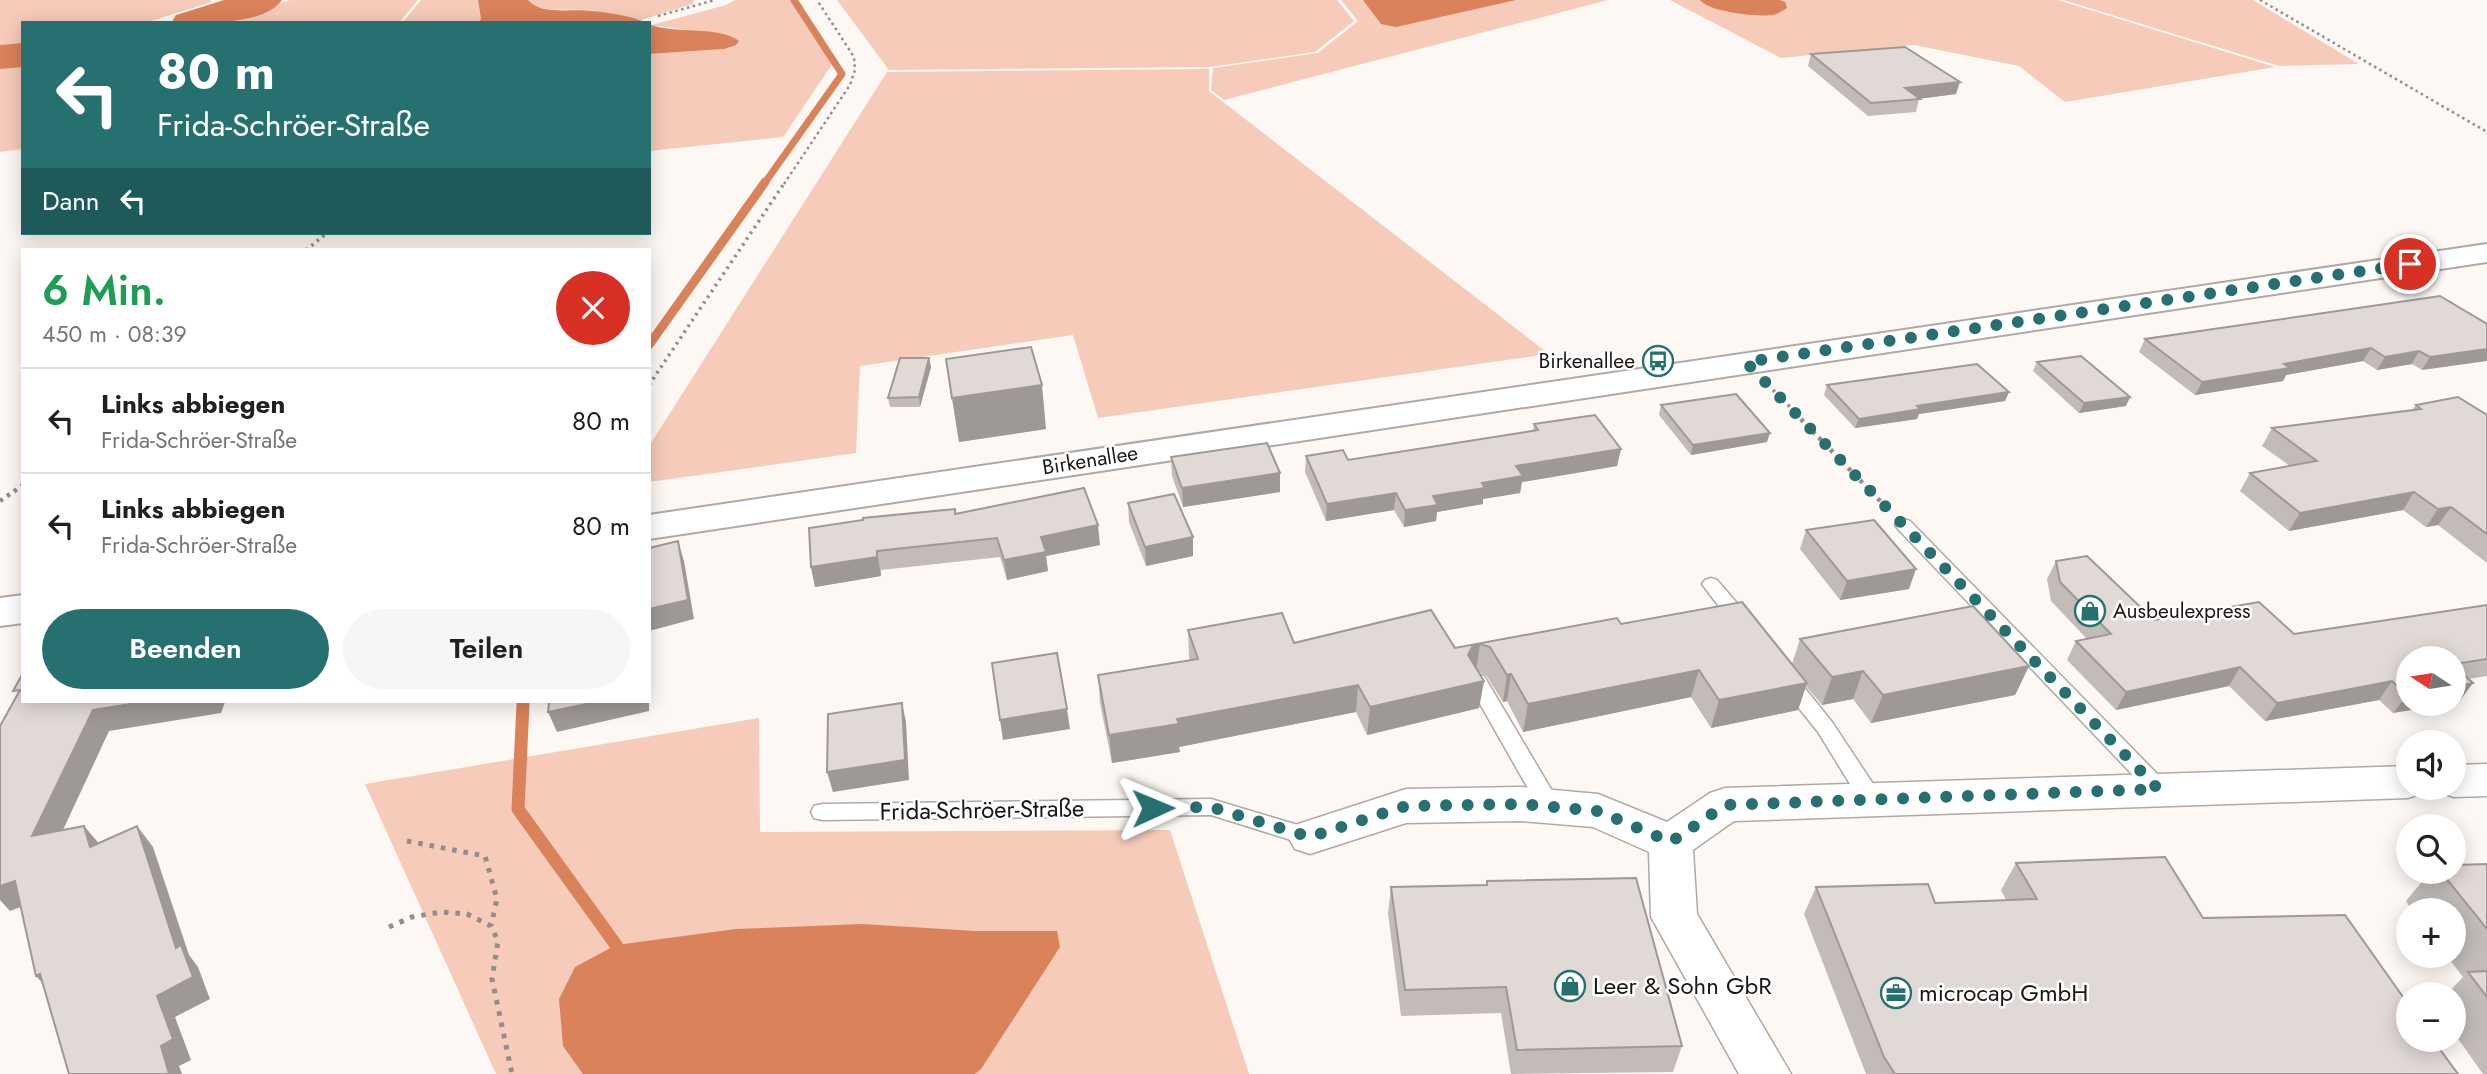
<!DOCTYPE html>
<html lang="de">
<meta charset="utf-8">
<style>
:root{--surface:#fff;--page:#f6f6f6;--text:#202124;--muted:#757577;--line:#e0e0e0;--accent:#267170}
body{margin:0;font-family:Jost,sans-serif;background:var(--page);color:var(--text);height:100vh;display:flex;flex-direction:column;font-size:26px;white-space:nowrap}
*{box-sizing:border-box;margin:0}
p{font-size:23px;color:var(--muted)}
.icon{flex:none;width:38px;height:38px;fill:none;stroke:currentColor;stroke-width:2;stroke-linecap:round;stroke-linejoin:round}
.map{position:relative;flex:1;overflow:hidden}
.panel{position:absolute;left:21px;top:248px;width:630px;height:455px;display:flex;flex-direction:column;background:var(--surface);border-radius:0px;box-shadow:0 4px 18px #0003}
.panel>*{flex:none}
.guide{position:absolute;left:21px;top:21px;width:630px;height:214px;border-radius:0px;box-shadow:0 4px 18px #0003;background:#267170;color:#fff;overflow:hidden}
.needle{width:46px;rotate:282deg}
.buttons{position:absolute;left:2396px;top:646px;display:grid;gap:14px}
.buttons a{display:grid;place-items:center;width:70px;height:70px;border-radius:50%;background:var(--surface);box-shadow:0 4px 18px #0003;font-size:35px}
.pin{position:absolute;display:grid;place-items:center;width:60px;height:60px;color:#fff;margin:-30px;border:4px solid #fff;border-radius:50%;box-shadow:0 2px 7px #0007}
.me{position:absolute;width:77px;margin:-38px;rotate:89deg;stroke-linejoin:round;filter:drop-shadow(0 0 5px #0008)}
.turn{display:flex;align-items:center;gap:24px;height:147px;padding:0 21px;font-size:32px}
.turn .icon{width:91px;height:91px;stroke-width:2.5}
.turn b{display:block;font-size:49px;line-height:60px}
.then{display:flex;align-items:center;height:66px;padding:0 21px;background:#0003;gap:14px;font-size:26px}
.round{display:grid;place-items:center;flex:none;width:74px;height:74px;border-radius:37px;background:var(--page)}
.headline{display:flex;align-items:center;justify-content:space-between;height:119px;padding:0 21px}
h1{font-size:42px;font-weight:600;line-height:52px;color:#1e9e55}
.action{display:flex;gap:14px;margin-top:auto;padding:14px 21px}
.action a{flex:1;height:80px;border-radius:42px;background:var(--accent);color:#fff;font-size:28px;font-weight:600;line-height:80px;text-align:center}
.action a+a{background:var(--page);color:var(--text)}
ul{padding:0;list-style:none}
li{display:flex;align-items:center;gap:21px;height:105px;padding:0 21px;border-top:2px solid var(--line)}
li div{flex:1}
li b{display:block;font-size:26px}
li em{font-style:normal}
.map>svg:first-child{display:block}
.green{fill:#f6cbb9}
.water{fill:#da825a}
.lines{fill:none;stroke-linecap:round;stroke-linejoin:round}
.stream-far3{stroke:#da825a;stroke-width:7}
.stream-far2{stroke:#da825a;stroke-width:9}
.stream-far1{stroke:#da825a;stroke-width:10}
.stream{stroke:#da825a;stroke-width:13}
.river{fill:#da825a;fill-rule:evenodd}
.service-casing{stroke:#b0a9a6;stroke-width:3}
.minor-casing{stroke:#b0a9a6;stroke-width:3}
.tertiary-casing{stroke:#b0a9a6;stroke-width:4}
.path-far3{stroke:#928d8b;stroke-width:2.5;stroke-dasharray:2.5 3.5;stroke-linecap:butt}
.path-far2{stroke:#928d8b;stroke-width:3.5;stroke-dasharray:2.5 4.5;stroke-linecap:butt}
.path-far1{stroke:#928d8b;stroke-width:4.5;stroke-dasharray:3.5 5;stroke-linecap:butt}
.path{stroke:#928d8b;stroke-width:5;stroke-dasharray:4.5 7;stroke-linecap:butt}
.service{fill:#fff;fill-rule:evenodd}
.minor{fill:#fff;fill-rule:evenodd}
.tertiary{fill:#fff;fill-rule:evenodd}
.wall{fill:#c2bbb8}
.shaded-wall{fill:#9e9896}
.building{fill:#e1d9d6;stroke:#9e9896;stroke-width:2}
.route{stroke:#267170;stroke-width:12;stroke-dasharray:0 21.6}
.labels{text-anchor:middle;stroke-width:5;stroke-linejoin:round;paint-order:stroke}
.poi-label{font-size:21px;fill:#191615;stroke:#fff;text-anchor:end}
.street-label{font-size:21px;fill:#191615;stroke:#fff}
.near-street-label{font-size:24px;fill:#191615;stroke:#fff}
.near-poi-label{font-size:24px;fill:#191615;stroke:#fff;text-anchor:start}
</style>
<div class="map">
<svg width="2487" height="1074" viewBox="0 0 2487 1074">
<rect width="100%" height="100%" fill="#fef8f5"/>
<g class="green">
<path d="M0,0H210L212,2L145,23H23V44L0,45Z"/>
<path d="M290,0H418L399,23H214Z"/>
<path d="M421,0H478L481,19L478,23H402Z"/>
<path d="M528,0H694L693,4L641,20L590,10L546,9L533,6Z"/>
<path d="M735,0H793L835,60L783,137L649,151V54L724,49L734,37L652,25L726,5Z"/>
<path d="M837,0H1337L1354,21L1315,52L1210,67L889,70Z"/>
<path d="M1341,0H1608L1224,100L1211,90L1213,68L1318,53L1358,21Z"/>
<path d="M1670,0H2058L2275,67L2065,102L2019,66L1914,45L1781,58Z"/>
<path d="M2063,0H2253L2359,64L2279,66Z"/>
<path d="M23,64V149L0,152V66Z"/>
<path d="M1209,69V91L1549,354L1098,418L1073,335L860,366L856,453L649,482V446L887,72Z"/>
<path d="M759,718L760,832L1170,830L1249,1074H496L365,784Z"/>
</g>
<g class="water">
<path d="M478,0H528C541,16 574,8 593,11C606,12 636,17 647,23H478L481,19Z"/>
<path d="M1363,0H1516L1396,27L1381,24Z"/>
<path d="M1700,0H1780L1785,2L1787,8C1782,11 1778,14 1772,15C1757,17 1709,12 1700,0Z"/>
<path d="M649,24C675,35 719,25 739,41L736,45L724,49L649,54Z"/>
<path d="M862,924L976,931H1057L1060,947L981,1069L975,1074H583L563,1046L559,999L575,967L616,945L736,929Z"/>
</g>
<g class="lines">
<path class="stream-far3" d="M764,184L842,74L794,0"/>
<path class="stream-far2" d="M649,345L765,182"/>
<path class="stream-far1" d="M523,706V702"/>
<path class="stream" d="M523,704L518,809L616,945"/>
<g class="river">
<path d="M224,0H282C264,26 200,23 171,23L176,15Z"/>
<path d="M23,43V67L0,69V45Z"/>
</g>
<g class="service-casing">
<g id="service">
<path d="M1904,519L1910,521L2165,782L2169,788L2165,794L2158,796L2151,794L1898,529L1895,525L1898,521Z"/>
<path d="M1711,578L1717,580L1748,616L1750,621L1748,626H1734L1705,588L1702,584L1705,580Z"/>
<path d="M1477,674L1484,676L1558,801L1561,807L1558,813L1550,815L1542,813L1467,681L1470,676Z"/>
<path d="M1789,675L1796,677L1832,722L1879,793L1882,799L1879,805L1871,807L1863,805L1818,732L1782,687L1779,682L1782,677Z"/>
<path d="M1211,799L1318,831L1321,837L1318,843L1310,846L1211,815L822,820L814,818L811,812L814,806L822,804Z"/>
</g>
</g>
<g class="minor-casing">
<g id="minor">
<path d="M2487,764V796L2454,797L2439,792L2437,788H2454V765Z"/>
<path d="M2408,766V788H2426L2423,793L2408,798L1734,821L1693,850L1697,914L1791,1074H1739L1651,917L1649,852L1593,827L1521,821L1406,823L1310,854L1295,849L1288,837L1295,825L1406,789L1521,787L1598,794L1667,822L1710,793L1725,788Z"/>
</g>
</g>
<g class="tertiary-casing">
<g id="tertiary">
<path d="M2487,244V262L649,539V515Z"/>
<path d="M23,595V623L0,626V598Z"/>
</g>
</g>
<g class="path-far3">
<path d="M2260,0L2487,132"/>
<path d="M658,16L715,0"/>
<path d="M784,184L850,85L855,70L854,57L817,0"/>
</g>
<g class="path-far2">
<path d="M306,250L327,233"/>
<path d="M649,385L785,182"/>
<path d="M1773,390L1797,414"/>
</g>
<g class="path-far1">
<path d="M1795,413L1886,507"/>
<path d="M0,501L23,485"/>
</g>
<g class="path">
<path d="M407,841L485,856L497,899L491,926"/>
<path d="M389,927L412,917L441,912L467,914L491,926L498,941L492,979L512,1074"/>
</g>
<use href="#service" class="service"/>
<use href="#minor" class="minor"/>
<use href="#tertiary" class="tertiary"/>
</g>
<g class="wall">
<path d="M1811,54L1956,94L1919,99L1916,112L1868,116L1808,66Z"/>
<path d="M2487,324L2422,370L2412,364L2377,370L2363,361L2286,375L2283,381L2195,395L2139,352L2145,339Z"/>
<path d="M929,358L931,367L920,407H890L888,398Z"/>
<path d="M946,359L1046,429L959,442Z"/>
<path d="M2037,362L2126,406L2079,413L2033,371Z"/>
<path d="M1827,385L2009,392L2005,401L1919,414L1917,419L1855,428L1824,395Z"/>
<path d="M1661,405L1767,442L1691,455L1659,415Z"/>
<path d="M2416,405L2487,415V563L2438,525L2426,527L2403,510L2289,531L2240,491L2250,473L2290,466L2262,446L2272,428L2412,410Z"/>
<path d="M1534,424L1621,449L1617,466L1522,482L1520,493L1483,499V504L1437,512L1436,521L1404,527L1394,510L1326,521L1305,472L1306,456L1348,460L1533,431Z"/>
<path d="M1171,457L1280,473V492L1183,507L1172,476Z"/>
<path d="M1128,503L1193,537V556L1146,566L1129,522Z"/>
<path d="M955,509V514L1100,545L1046,556L1048,571L1007,580L1000,557L881,570V576L815,587L811,567Z"/>
<path d="M1806,530L1909,589L1840,600L1800,549Z"/>
<path d="M2056,561L2154,620L2294,634L2487,605V676L2468,679L2459,702L2454,703V658L2408,704L2393,713L2379,700L2265,721L2229,686L2116,710L2067,660L2076,641L2087,639L2051,601L2047,579Z"/>
<path d="M1617,618L1621,624L1792,664L1800,639L2029,666L2015,695L1871,723L1853,699L1822,705L1806,686L1798,710L1711,728L1691,697L1523,732L1507,701L1503,702L1486,675L1479,672L1484,681L1479,708L1367,735L1356,712L1179,747L1180,752L1112,763L1100,703L1098,675L1190,660L1189,657L1188,630L1294,643L1455,648Z"/>
<path d="M2016,863L2203,918L2458,1074H1866L1804,914L1816,887L1935,903L2006,900L2001,890Z"/>
<path d="M2487,864V1074H2483L2454,1033V994H2447L2463,977L2447,956H2454V910H2412L2406,901L2430,872H2454Z"/>
<path d="M1487,881L1682,1046L1673,1072L1511,1074L1501,1013L1401,1016L1388,913L1391,887L1486,885Z"/>
</g>
<g class="shaded-wall">
<path d="M1960,82L1956,94L1901,101L1905,88Z"/>
<path d="M2371,348L2363,361L2286,375L2283,381L2195,395L2202,382L2284,364Z"/>
<path d="M2487,349V361L2422,370L2430,357Z"/>
<path d="M2419,351L2412,364L2377,370L2385,357Z"/>
<path d="M929,358L931,367L920,407L919,397Z"/>
<path d="M1042,385L1046,429L959,442L952,398Z"/>
<path d="M2009,392L2005,401L1919,414L1917,419L1855,428L1859,419L1917,406Z"/>
<path d="M2130,397L2126,406L2079,413L2084,403Z"/>
<path d="M1770,433L1767,442L1691,455L1693,445Z"/>
<path d="M1621,449L1617,466L1522,482L1520,493L1483,499V504L1437,512L1436,521L1404,527L1405,510L1433,496L1482,483L1516,466Z"/>
<path d="M1280,473V492L1183,507L1182,488Z"/>
<path d="M2414,492L2403,510L2289,531L2300,513Z"/>
<path d="M1396,493L1394,510L1326,521L1327,504Z"/>
<path d="M2451,507L2438,525L2426,527L2438,509Z"/>
<path d="M1098,525L1100,545L1046,556L1048,571L1007,580L1004,560L1041,537Z"/>
<path d="M1193,537V556L1146,566L1145,547Z"/>
<path d="M678,541L684,561L694,619L649,631V609Z"/>
<path d="M877,551L881,576L815,587L811,567Z"/>
<path d="M1916,569L1909,589L1840,600L1847,581Z"/>
<path d="M1480,644L1476,671L1468,655L1472,647Z"/>
<path d="M2029,666L2015,695L1871,723L1883,695Z"/>
<path d="M2240,667L2229,686L2116,710L2126,692Z"/>
<path d="M1699,670L1691,697L1523,732L1528,704Z"/>
<path d="M1863,671L1853,699L1822,705L1832,677Z"/>
<path d="M1511,674L1507,701L1503,702L1507,675Z"/>
<path d="M1484,681L1479,708L1367,735L1370,707Z"/>
<path d="M2392,681L2379,700L2265,721L2277,703Z"/>
<path d="M1807,683L1798,710L1711,728L1719,700Z"/>
<path d="M2473,683L2459,702L2454,703V687Z"/>
<path d="M1358,685L1356,712L1179,747L1180,752L1112,763L1109,735L1177,719Z"/>
<path d="M2408,694V704H2450L2393,713Z"/>
<path d="M143,702H225L221,713L109,731L50,858L32,836L93,710Z"/>
<path d="M596,702H649V711L557,732L548,712Z"/>
<path d="M902,703L906,722L909,780L833,792L827,772Z"/>
<path d="M1067,709L1070,729L1003,740L1000,720Z"/>
<path d="M84,826L102,847H90Z"/>
<path d="M137,826L153,847L189,955L198,967L210,999L175,1017L191,1060L179,1066L182,1074H169L161,1046L157,996L176,948Z"/>
<path d="M15,881L34,902L10,911L0,900V886Z"/>
<path d="M40,974L55,997L36,976Z"/>
</g>
<g class="building">
<path d="M1905,47L1960,82L1905,88L1920,99L1871,103L1811,54Z"/>
<path d="M2440,296L2487,324V349L2430,357L2419,351L2385,357L2371,348L2284,364L2290,368L2202,382L2145,339Z"/>
<path d="M1031,347L1042,385L952,398L946,359Z"/>
<path d="M2081,356L2130,397L2084,403L2037,362Z"/>
<path d="M900,358H929L919,397L888,398Z"/>
<path d="M1977,364L2009,392L1917,406L1921,409L1859,419L1827,385Z"/>
<path d="M1736,394L1770,433L1693,445L1661,405Z"/>
<path d="M2458,397L2487,415V534L2451,507L2438,509L2414,492L2300,513L2250,473L2317,461L2272,428L2421,409L2416,405Z"/>
<path d="M1595,415L1621,449L1516,466L1523,476L1482,483L1485,488L1433,496L1438,505L1405,510L1396,493L1327,504L1306,456L1343,450L1348,460L1538,430L1534,424Z"/>
<path d="M1267,443L1280,473L1182,488L1171,457Z"/>
<path d="M1084,488L1098,525L1041,537L1046,552L1004,560L997,538L877,551V557L811,567L809,528L863,520V518L955,509V514Z"/>
<path d="M1174,494L1193,537L1145,547L1128,503Z"/>
<path d="M1874,520L1916,569L1847,581L1806,530Z"/>
<path d="M678,541L688,600L649,609V548Z"/>
<path d="M2087,556L2154,620L2259,602L2294,634L2487,605V659L2454,664V658H2408V694L2407,695L2392,681L2277,703L2240,667L2126,692L2076,641L2111,634L2060,582L2056,561Z"/>
<path d="M1742,602L1807,683L1719,700L1699,670L1528,704L1511,674L1507,675L1490,647L1480,644L1472,647L1468,655L1484,681L1370,707L1358,685L1177,719L1179,724L1109,735L1098,675L1198,659L1188,630L1282,613L1294,643L1431,610L1455,648L1617,618L1621,624Z"/>
<path d="M1973,606L2029,666L1883,695L1863,671L1832,677L1800,639Z"/>
<path d="M1057,653L1067,709L1000,720L992,663Z"/>
<path d="M2454,666L2473,683L2454,687Z"/>
<path d="M23,673V702H143L93,710L32,836L84,826L90,847L137,826L176,948L181,945L193,977L157,996L173,1039L161,1046L169,1074H69L40,974L36,976L15,881L0,886V726L20,690L13,691Z"/>
<path d="M549,702H596L548,712Z"/>
<path d="M902,703L905,760L827,772L828,714Z"/>
<path d="M2165,857L2203,918L2345,915L2408,1004V1040H2433L2458,1074H1895L1884,1057L1816,887L1928,884L1935,903L2037,899L2016,863Z"/>
<path d="M2487,864V929L2441,872H2454V865Z"/>
<path d="M1636,878L1682,1046L1517,1050L1506,987L1405,990L1391,887L1487,885V881Z"/>
<path d="M2487,971V997L2468,972Z"/>
</g>
<g class="lines">
<path class="route" d="M1153,808L1211,807L1310,837L1406,806L1521,804L1598,811L1671,842L1725,805L2158,789L1746,362L2410,264"/>
</g>
<defs>
<g id="bus-ring" transform="scale(1.575)"><circle r="9.5" fill="#fff" stroke="#267170" stroke-width="1.5"/><path d="M-5-6H5V4H4V6H2V4H-2V6H-4V4H-5ZM-3.5-4V0h7V-4ZM-3.5 1.2v1.5H-2V1.2ZM2 1.2v1.5H3.5V1.2Z" fill="#267170"/></g>
<g id="shop-ring" transform="scale(1.575)"><circle r="9.5" fill="#fff" stroke="#267170" stroke-width="1.5"/><path d="M-5-2.5h2.3a2.7 3.5 0 0 1 5.4 0H5L5.5 6h-11ZM-1.5-2.5h3a1.5 2.3 0 0 0-3 0Z" fill="#267170"/></g>
<g id="office-ring" transform="scale(1.575)"><circle r="9.5" fill="#fff" stroke="#267170" stroke-width="1.5"/><path d="M-6-3h4V-5.5h4V-3h4V5H-6ZM-1-4.5V-3h2v-1.5ZM-6 0V1H6V0Z" fill="#267170"/></g>
</defs>
<g fill-rule="evenodd">
<use href="#bus-ring" x="1658" y="361"/>
<use href="#shop-ring" x="2090" y="611"/>
<use href="#shop-ring" x="1570" y="986"/>
<use href="#office-ring" x="1896" y="993"/>
</g>
<g class="labels">
<g class="poi-label">
<text x="1635" y="368">Birkenallee</text>
<text x="2113" y="618" text-anchor="start">Ausbeulexpress</text>
</g>
<g class="street-label">
<text transform="translate(1090 460) rotate(-9)" y="7">Birkenallee</text>
</g>
<g class="near-street-label">
<text transform="translate(982 810) rotate(-1)" y="8">Frida-Schröer-Straße</text>
</g>
<g class="near-poi-label">
<text x="1593" y="994">Leer &amp; Sohn GbR</text>
<text x="1919" y="1001">microcap GmbH</text>
</g>
</g>
</svg>
<div class="buttons">
<a><svg class="needle" viewBox="-14 -14 28 28"><path d="M0-13l5 13h-10z" fill="#e53935"/><path d="M0 13l5-13h-10z" fill="#757577"/></svg></a>
<a><svg class="icon" aria-label="sound" viewBox="0 0 24 24"><path d="M4 9h4l5-4v14l-5-4H4zM17 9q2 3 0 6"/></svg></a>
<a><svg class="icon" aria-label="search" viewBox="0 0 24 24"><circle cx="10" cy="10" r="6"/><path d="M15 15l6 6"/></svg></a>
<a>+</a>
<a>−</a>
</div>
<div class="pin" style="left:2410px;top:264px;background:#d93025"><svg class="icon" aria-label="arrive" viewBox="0 0 24 24"><path d="M6 21V4h12l-3 4 3 4H6"/></svg></div>
<svg class="me" style="left:1153px;top:808px" viewBox="-20 -20 40 40"><path d="M0-17L14 15 0 8-14 15z" fill="#267170" stroke="#fff" stroke-width="4"/></svg>
<div class="guide">
<div class="turn"><svg class="icon" aria-label="left" viewBox="0 0 24 24"><path d="M17 20v-9H6M10 6l-5 5 5 5"/></svg><div><b>80 m</b>Frida-Schröer-Straße</div></div>
<div class="then">Dann<svg class="icon" aria-label="left" viewBox="0 0 24 24"><path d="M17 20v-9H6M10 6l-5 5 5 5"/></svg></div>
</div>
<section class="panel">
<div class="headline"><div><h1>6 Min.</h1><p>450 m · 08:39</p></div><a class="round" style="background:#d93025;color:#fff"><svg class="icon" aria-label="close" viewBox="0 0 24 24"><path d="M6 6l12 12M18 6L6 18"/></svg></a></div>
<ul>
<li><svg class="icon" aria-label="left" viewBox="0 0 24 24"><path d="M17 20v-9H6M10 6l-5 5 5 5"/></svg><div><b>Links abbiegen</b><p>Frida-Schröer-Straße</p></div><em>80 m</em></li>
<li><svg class="icon" aria-label="left" viewBox="0 0 24 24"><path d="M17 20v-9H6M10 6l-5 5 5 5"/></svg><div><b>Links abbiegen</b><p>Frida-Schröer-Straße</p></div><em>80 m</em></li>
</ul>
<div class="action"><a>Beenden</a><a>Teilen</a></div>
</section>
</div>
